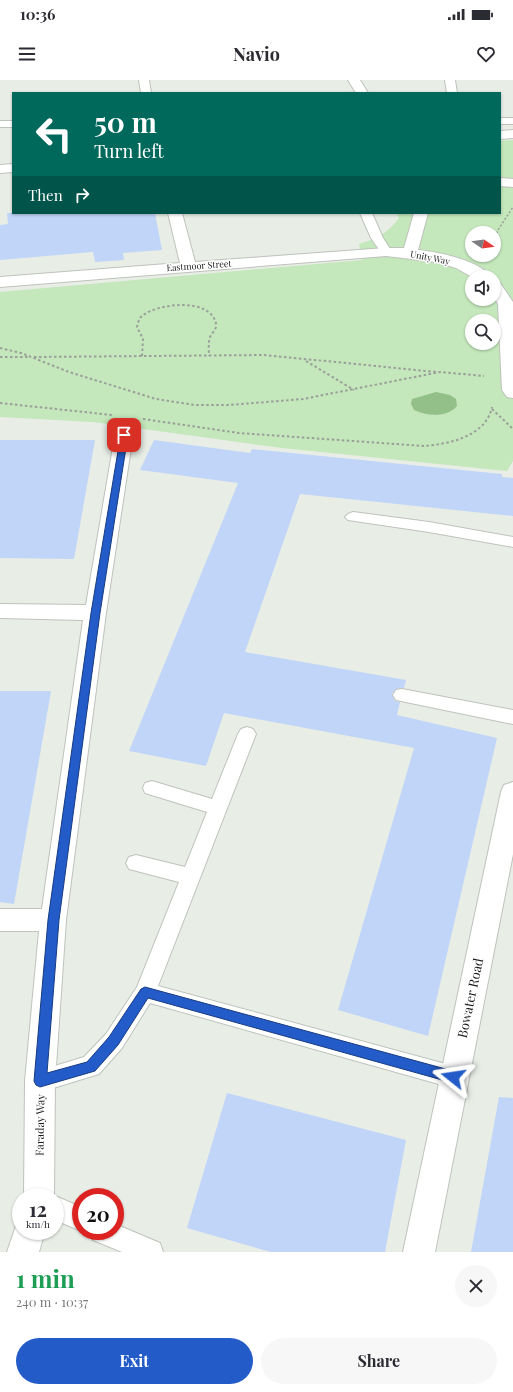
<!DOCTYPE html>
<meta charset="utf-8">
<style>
:root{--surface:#fff;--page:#f7f7f7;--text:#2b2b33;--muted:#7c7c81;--accent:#235bc8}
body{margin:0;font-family:"Playfair Display",serif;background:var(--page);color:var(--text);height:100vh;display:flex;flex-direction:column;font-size:15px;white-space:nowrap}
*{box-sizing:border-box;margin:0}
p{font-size:13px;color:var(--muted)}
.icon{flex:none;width:22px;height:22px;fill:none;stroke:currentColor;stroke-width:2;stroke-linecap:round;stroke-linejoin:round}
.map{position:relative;height:1172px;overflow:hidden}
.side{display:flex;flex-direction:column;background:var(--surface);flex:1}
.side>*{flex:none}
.guide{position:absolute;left:12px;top:12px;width:489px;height:122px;border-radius:0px;box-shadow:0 1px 3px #0004;background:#00695c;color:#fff;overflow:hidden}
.needle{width:26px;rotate:103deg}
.buttons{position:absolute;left:465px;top:146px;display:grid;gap:8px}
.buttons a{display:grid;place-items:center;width:36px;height:36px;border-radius:50%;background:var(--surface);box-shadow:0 1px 3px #0004;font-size:20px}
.speed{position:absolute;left:12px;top:1108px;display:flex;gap:8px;font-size:20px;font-weight:700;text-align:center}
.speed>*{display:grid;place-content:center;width:52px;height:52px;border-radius:50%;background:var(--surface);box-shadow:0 1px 3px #0004;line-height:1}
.speed small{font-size:10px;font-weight:400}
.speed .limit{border:6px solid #d22;background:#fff;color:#111}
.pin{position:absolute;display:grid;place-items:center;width:34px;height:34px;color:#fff;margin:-17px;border-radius:8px;box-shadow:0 2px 6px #0006}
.me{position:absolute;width:44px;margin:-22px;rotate:285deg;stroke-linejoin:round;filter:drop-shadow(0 0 3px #0008)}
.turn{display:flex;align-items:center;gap:14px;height:84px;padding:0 16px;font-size:18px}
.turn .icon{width:52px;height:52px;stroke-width:2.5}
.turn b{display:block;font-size:28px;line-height:34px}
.then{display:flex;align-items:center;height:38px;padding:0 16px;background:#0003;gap:8px;font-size:15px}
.round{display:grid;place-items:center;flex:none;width:42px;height:42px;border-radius:21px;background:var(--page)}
.summary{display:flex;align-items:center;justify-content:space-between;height:68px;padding:0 16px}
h1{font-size:24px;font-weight:700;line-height:30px;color:#1e9e55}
.primary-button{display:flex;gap:8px;margin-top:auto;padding:8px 16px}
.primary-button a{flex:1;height:46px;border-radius:24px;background:var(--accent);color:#fff;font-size:16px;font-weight:700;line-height:46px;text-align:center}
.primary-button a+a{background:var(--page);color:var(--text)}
.status{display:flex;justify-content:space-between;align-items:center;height:28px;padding:0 20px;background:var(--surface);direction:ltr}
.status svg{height:11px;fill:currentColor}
header{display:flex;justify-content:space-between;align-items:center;height:52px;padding:0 16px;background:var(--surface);font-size:18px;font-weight:700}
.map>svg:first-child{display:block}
.green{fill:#c4e7bb;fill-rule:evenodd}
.water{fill:#93bf88}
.building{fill:#c1d5f8}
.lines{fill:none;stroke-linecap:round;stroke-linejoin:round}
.service-casing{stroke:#bec3bc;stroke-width:2}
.minor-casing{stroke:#bec3bc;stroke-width:2}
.path-far1{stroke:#9b9f9a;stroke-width:1.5;stroke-dasharray:2 2;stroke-linecap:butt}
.path{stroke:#9b9f9a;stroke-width:2;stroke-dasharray:2.5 2.5;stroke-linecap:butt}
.service{fill:#fff;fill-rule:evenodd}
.minor{fill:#fff;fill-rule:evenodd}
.route{fill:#235bc8;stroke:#173b82}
.labels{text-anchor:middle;stroke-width:3;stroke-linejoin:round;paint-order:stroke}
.far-street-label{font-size:9px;fill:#1a1c1a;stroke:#fff}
.street-label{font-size:11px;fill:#1a1c1a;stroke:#fff}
.near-street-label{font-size:13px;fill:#1a1c1a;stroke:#fff}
</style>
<div class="status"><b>10:36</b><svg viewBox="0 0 49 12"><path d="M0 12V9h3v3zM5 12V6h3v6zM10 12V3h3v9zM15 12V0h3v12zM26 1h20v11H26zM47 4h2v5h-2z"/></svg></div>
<header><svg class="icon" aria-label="menu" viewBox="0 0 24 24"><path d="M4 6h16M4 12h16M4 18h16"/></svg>Navio<svg class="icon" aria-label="heart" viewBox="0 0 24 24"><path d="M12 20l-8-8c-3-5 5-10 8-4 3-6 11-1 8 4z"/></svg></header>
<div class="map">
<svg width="513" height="1172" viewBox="0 0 513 1172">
<rect width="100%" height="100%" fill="#e8ede6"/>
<path class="green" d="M513,60V381L507,391L282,368L93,342L0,337V212L362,180L359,164C376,159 388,153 399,138L396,133H500V61ZM472,153H494V175H472ZM472,197H494V219H472ZM472,241H494V263H472Z"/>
<path class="water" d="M436,312L450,315L456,319L457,326C447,338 427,336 414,330L411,324L412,319Z"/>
<g class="building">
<path d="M7,133H155L162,170L123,173L124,180L95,182L93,172L0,180V145L8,144Z"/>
<path d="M0,360H95L74,479L0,478Z"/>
<path d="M154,360L250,373L252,369L502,394V397L513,398V436L300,414L245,572L406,600L404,608L396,609L392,614L395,621L400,622L397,635L497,658L428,956L338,930L414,668L224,633L206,686L129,671L238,403L140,390Z"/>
<path d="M0,611H51L14,824L0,822Z"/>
<path d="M227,1013L406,1060L385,1172H271L187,1148Z"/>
<path d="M499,1017L513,1018V1172H471Z"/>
</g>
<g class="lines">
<g class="service-casing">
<g id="service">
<path d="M139,0H149L151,13H141Z"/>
<path d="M445,0H455L457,13H447Z"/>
<rect x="500" y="38" width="13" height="6"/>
<rect x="0" y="41" width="13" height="6"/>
<path d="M360,133H372L383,158L392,172L390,174H382L371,158Z"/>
<path d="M353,432L429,442L513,457V467L429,452L348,440L345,437L348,434Z"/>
<path d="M402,609L513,630V644L396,620L393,615L396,610Z"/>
<path d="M247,647L253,649L256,654L158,906L453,986L461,989L464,997L461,1005L453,1008L150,923L122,968L99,994L40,1012L32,1009L29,1001L32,993L84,977L106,954L137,907L179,802L129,789L126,783L129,777L136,775L185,787L207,732L145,713L143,708L145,703L152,701L212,719L238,654L241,649Z"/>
<path d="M55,1116L81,1127V1151L55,1140V1117H52Z"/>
<path d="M115,1144L160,1163L163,1172H122L93,1160L90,1151H115Z"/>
</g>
</g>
<g class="minor-casing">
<g id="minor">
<path d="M348,0H360L368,13H356Z"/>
<path d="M513,50V58L500,59V51Z"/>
<path d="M13,84V92L0,93V85Z"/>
<path d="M500,98L513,99V107L500,106Z"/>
<path d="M168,133H182L195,182L386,168H404L414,133H428L418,170C438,172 479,180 491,197H472L456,188L436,182L386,176L0,207V197L180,183Z"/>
<path d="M494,201L500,203L513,222V318L507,317L502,310L498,224L494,217Z"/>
<path d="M124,350L130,351L133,355L106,533L66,840L55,1001L54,1117H24L25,1001L39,851H0V829H42L83,540L0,538V524L86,525L115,355L118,351Z"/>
<path d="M513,702V774L435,1172H403L501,712L504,705Z"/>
<path d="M21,1139V1151H45L39,1172H7L18,1140Z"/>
</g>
</g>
<path class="path-far1" d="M494,161L498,150L513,127"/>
<g class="path">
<path d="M0,268L21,273L69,292L156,319L195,325H229L303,319L440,292L484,296"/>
<path d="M142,276L143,259L137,247C138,243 139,238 142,236C158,223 211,217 216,244C217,249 212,253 210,257C208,263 209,270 209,276"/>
<path d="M0,277H29"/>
<path d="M34,277L264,275L437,292"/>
<path d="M306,281L354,310"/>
<path d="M0,323L112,335"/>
<path d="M492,329L513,349"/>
<path d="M143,339L239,353L424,366C450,364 486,356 492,327"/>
</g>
<use href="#service" class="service"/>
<use href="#minor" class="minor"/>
</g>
<path class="route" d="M121,353H127L128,355L100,533L59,840L47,993L87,982L109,957L141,909L145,907L453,991L458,993L459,997L458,1001L453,1003L148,918L118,965L95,991L40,1007L36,1005L34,1001L48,840L91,533Z"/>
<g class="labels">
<g class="far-street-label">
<text transform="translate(430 178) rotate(11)" y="3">Unity Way</text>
<text transform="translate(199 186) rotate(-4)" y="3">Eastmoor Street</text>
</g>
<g class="street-label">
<text transform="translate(40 1045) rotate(-89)" y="4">Faraday Way</text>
</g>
<g class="near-street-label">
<text transform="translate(470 918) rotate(-78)" y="5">Bowater Road</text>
</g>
</g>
</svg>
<div class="buttons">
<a><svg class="needle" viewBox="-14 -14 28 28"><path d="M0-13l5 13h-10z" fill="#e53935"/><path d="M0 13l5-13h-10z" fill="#7c7c81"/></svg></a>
<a><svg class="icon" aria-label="sound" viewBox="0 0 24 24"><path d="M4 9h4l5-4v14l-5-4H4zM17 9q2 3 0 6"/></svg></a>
<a><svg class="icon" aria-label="search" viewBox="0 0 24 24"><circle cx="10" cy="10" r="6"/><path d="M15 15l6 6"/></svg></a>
</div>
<div class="speed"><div>12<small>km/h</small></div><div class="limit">20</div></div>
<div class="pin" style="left:124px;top:355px;background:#d93025"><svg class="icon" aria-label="arrive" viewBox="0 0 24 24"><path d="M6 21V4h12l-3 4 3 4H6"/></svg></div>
<svg class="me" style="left:453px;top:997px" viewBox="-20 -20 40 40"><path d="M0-17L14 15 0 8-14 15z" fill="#235bc8" stroke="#fff" stroke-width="4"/></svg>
<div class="guide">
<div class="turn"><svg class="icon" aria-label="left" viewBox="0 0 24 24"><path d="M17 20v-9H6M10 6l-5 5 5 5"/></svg><div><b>50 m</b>Turn left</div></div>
<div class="then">Then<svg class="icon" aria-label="right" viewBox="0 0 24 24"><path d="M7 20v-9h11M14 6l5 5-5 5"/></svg></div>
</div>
</div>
<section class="side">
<div class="summary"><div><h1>1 min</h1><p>240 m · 10:37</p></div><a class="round"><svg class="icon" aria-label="close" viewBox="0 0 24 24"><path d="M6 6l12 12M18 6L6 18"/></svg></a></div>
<div class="primary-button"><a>Exit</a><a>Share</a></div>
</section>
